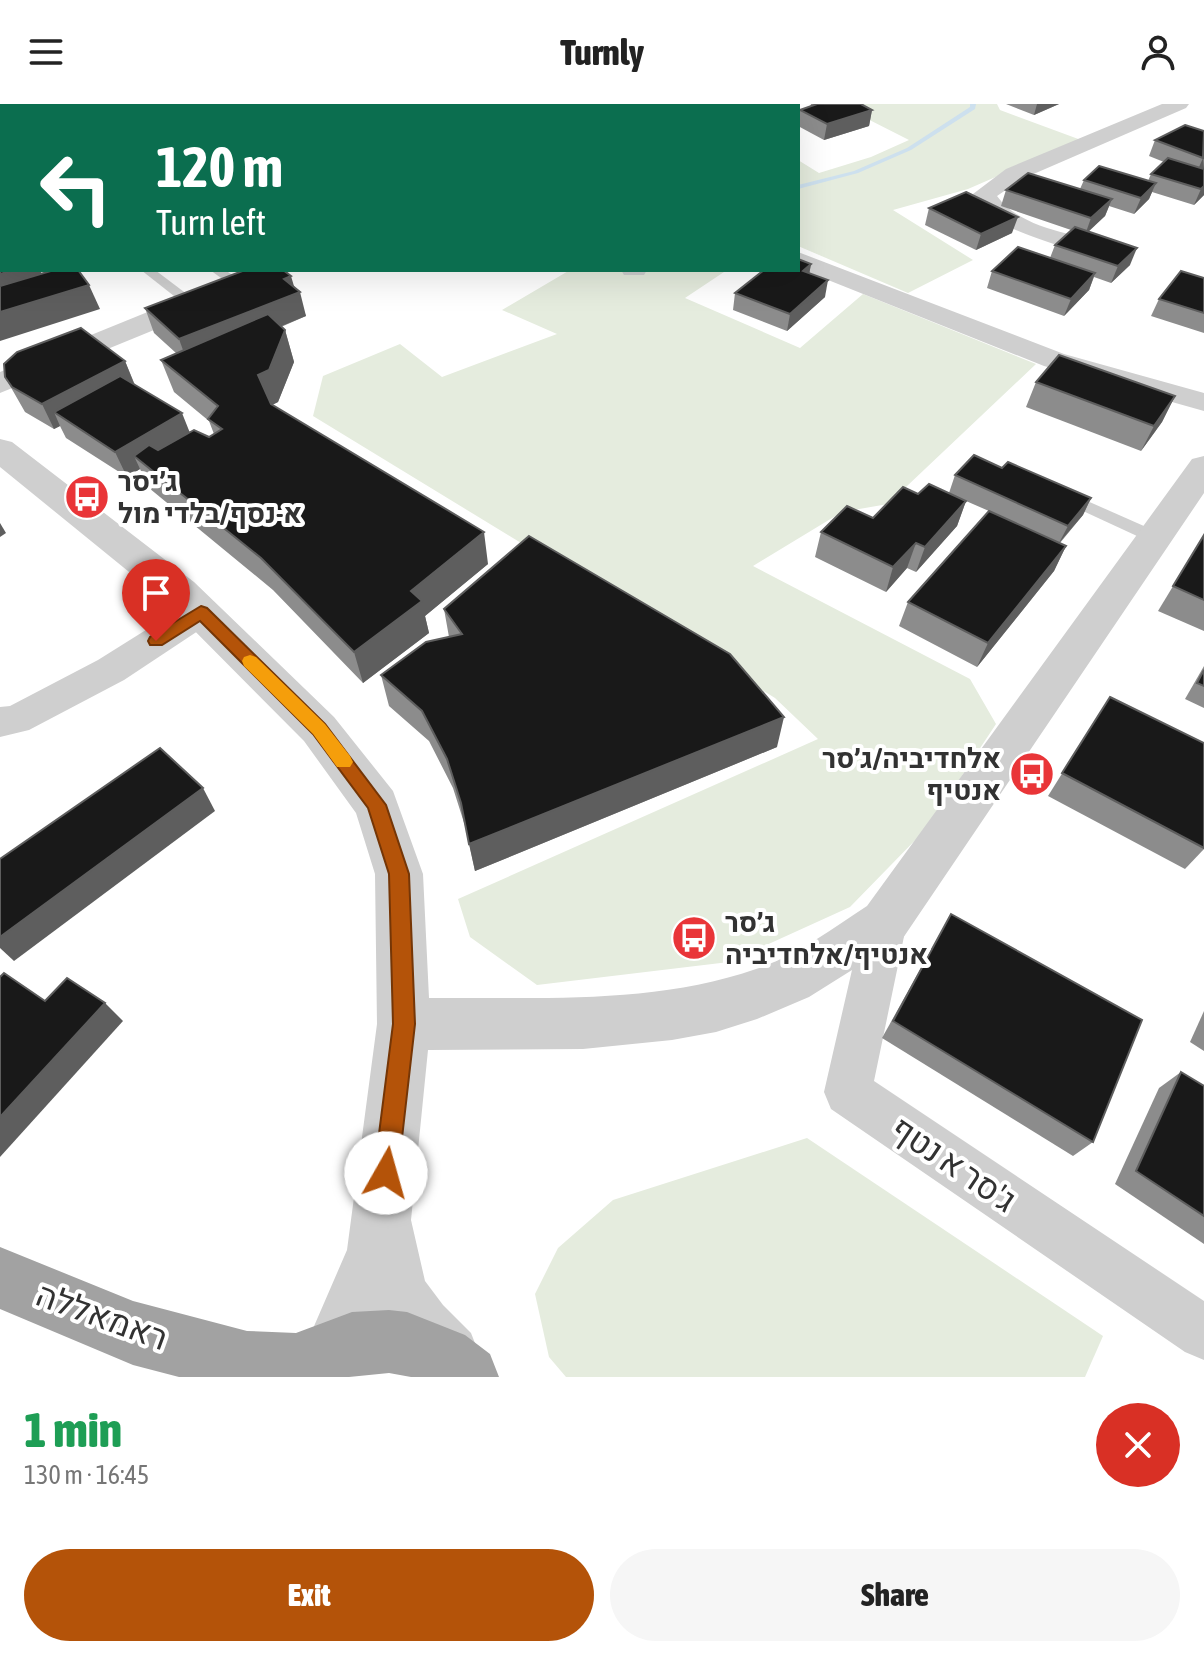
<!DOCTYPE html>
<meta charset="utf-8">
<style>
:root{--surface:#fff;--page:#f6f6f6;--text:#222;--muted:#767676;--accent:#b45309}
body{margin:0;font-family:"Asap Condensed",Heebo,sans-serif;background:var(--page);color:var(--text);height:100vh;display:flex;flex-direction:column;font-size:30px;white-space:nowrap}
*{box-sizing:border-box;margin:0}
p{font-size:26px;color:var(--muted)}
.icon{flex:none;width:44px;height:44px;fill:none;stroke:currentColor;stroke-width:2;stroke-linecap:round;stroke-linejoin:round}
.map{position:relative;height:1273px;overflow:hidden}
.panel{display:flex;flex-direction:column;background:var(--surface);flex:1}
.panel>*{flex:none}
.guide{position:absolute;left:0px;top:0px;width:800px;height:168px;box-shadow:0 8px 32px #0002;background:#0b6e4f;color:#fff;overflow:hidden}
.pin{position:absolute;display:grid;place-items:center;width:68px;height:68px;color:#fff;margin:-82px -34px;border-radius:50% 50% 50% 0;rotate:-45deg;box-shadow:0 0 8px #0007}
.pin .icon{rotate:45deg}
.me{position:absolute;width:88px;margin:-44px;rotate:7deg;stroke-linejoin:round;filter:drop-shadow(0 0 6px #0008)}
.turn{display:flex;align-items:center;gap:28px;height:168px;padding:0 24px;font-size:36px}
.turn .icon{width:104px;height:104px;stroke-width:2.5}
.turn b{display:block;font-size:56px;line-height:68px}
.round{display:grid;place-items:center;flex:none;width:84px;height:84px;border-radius:42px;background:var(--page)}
.head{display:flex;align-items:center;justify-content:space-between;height:136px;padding:0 24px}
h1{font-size:48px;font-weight:800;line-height:60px;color:#1e9e55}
.primary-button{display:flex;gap:16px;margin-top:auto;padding:16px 24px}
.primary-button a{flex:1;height:92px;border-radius:48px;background:var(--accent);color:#fff;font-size:32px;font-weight:800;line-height:92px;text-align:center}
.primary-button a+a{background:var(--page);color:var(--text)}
header{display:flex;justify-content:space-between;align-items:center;height:104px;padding:0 24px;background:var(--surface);font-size:36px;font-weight:800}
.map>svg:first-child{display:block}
.green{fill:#e5ecde}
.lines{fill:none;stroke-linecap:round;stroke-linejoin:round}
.stream{fill:#cde0ee;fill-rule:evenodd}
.service{fill:#cfcfcf;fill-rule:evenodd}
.minor{fill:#cfcfcf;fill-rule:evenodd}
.tertiary{fill:#cfcfcf;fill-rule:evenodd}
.trunk{fill:#a2a2a2;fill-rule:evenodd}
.wall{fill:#8c8c8c}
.shaded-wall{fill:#5e5e5e}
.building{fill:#191919;stroke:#5e5e5e;stroke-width:2}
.route{fill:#b45309;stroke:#753606;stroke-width:2}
.slow{fill:#f59e0b}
.labels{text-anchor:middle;stroke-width:8;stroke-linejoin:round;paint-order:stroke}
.poi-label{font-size:28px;font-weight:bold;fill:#323232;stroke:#fff;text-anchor:start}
.near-street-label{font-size:34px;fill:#323232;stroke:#fff}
</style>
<header><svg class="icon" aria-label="menu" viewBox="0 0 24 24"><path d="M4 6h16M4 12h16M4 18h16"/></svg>Turnly<svg class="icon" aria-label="person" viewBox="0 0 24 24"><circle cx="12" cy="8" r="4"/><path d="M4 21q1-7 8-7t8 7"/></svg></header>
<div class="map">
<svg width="1204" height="1273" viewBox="0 0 1204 1273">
<rect width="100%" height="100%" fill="#fff"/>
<g class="green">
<path d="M838,0H997L1000,6L1081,36L968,85L893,106L973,156L908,189L798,142V56L819,69L871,53L909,36Z"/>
<path d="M570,166H727L685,194L800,244L863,190L1036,260L888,400L842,408L753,462L970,575L996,620L928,723L850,803L729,858L537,881L470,833L458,795L818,635L775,594L313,312L323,272L400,240L442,273L557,230L502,206Z"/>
<path d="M807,1034L1103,1232L1085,1273H566L549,1253L535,1190L558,1144L613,1096Z"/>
</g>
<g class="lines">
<path class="stream" d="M970,0H976L975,5L911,46L858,69L798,85V81L854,67L907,44L970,3Z"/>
<g class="service">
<path d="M141,166H155L200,200L188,203Z"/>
<path d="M210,166H225L247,181L235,184Z"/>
<path d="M1076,392L1162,430L1164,434L1162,438H1150L1070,401L1068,397Z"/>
</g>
<g class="minor">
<path d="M608,0H631L632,2H609Z"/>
<path d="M1162,0H1189L1186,4L1022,75L997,92C1021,126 1080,131 1118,142L1121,147L1118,152C1097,157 1018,130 998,117C987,110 980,101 973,90L1006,65Z"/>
<path d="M798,148L1064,250L1204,289V307L1044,262L798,164Z"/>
<path d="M621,166H647L644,171H624Z"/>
<path d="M201,496L213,499L218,508L213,517L124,576L29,626L0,633V603L10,602L98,556L189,499Z"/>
<path d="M885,798L900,804L907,818L874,977L1204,1197V1256L1185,1248L831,1005L824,988L863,818L870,804Z"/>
</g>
<g class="tertiary">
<path d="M313,0H337L338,2H314Z"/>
<path d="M658,0H684L656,2Z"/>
<path d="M251,166H290L286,172L0,289V268Z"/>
<path d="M0,335L12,338L194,478L334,613L393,687L423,770L429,894C538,893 652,901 756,865C796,852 832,825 867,802L1192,355L1204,352V389L903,834L809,893L757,915L716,928L672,936L583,945L428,946L411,1116L425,1177L443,1201L471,1229L480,1252L471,1273H424L398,1245L380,1219L360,1266C341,1273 333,1273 314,1266L305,1243L347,1146L377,920L375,770L356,709L304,637L166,498L0,363Z"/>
</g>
<path class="trunk" d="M0,1143L133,1197L247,1227L296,1229L352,1208L389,1206L407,1208L465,1231L490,1250L499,1273H411L389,1269L349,1273H179L133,1261L0,1205Z"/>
</g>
<g class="wall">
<rect x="385" y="0" width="69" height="2"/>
<path d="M811,0H861L872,6L869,22L824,36L798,22L800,6L810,3Z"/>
<path d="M1006,0H1059L1034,11Z"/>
<path d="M1204,27V91L1194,101L1152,88L1149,95L1134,110L1109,102L1105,112L1088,127L1130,161L1111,179L1094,173L1089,186L1064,212L987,184L992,167L1050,154L1055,141L1071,126L1001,102L1006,86L1080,85L1084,76L1148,77L1151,70L1164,58L1149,52L1155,36Z"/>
<path d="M929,104L1012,129L976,146L925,121Z"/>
<path d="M811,160L809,170L825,193L787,227L733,206L735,189Z"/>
<path d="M1204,174V229L1151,212L1159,195Z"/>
<path d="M294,182L306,212L281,223L285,226L294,258L278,298L272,301L488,460L425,512L429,529L363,579L273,486L149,384L140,365L127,373L66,334L60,322L54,325L25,308L5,273L125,257L135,281L190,328L209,333L214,330L209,317L174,288L161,256L176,249L154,229L145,204Z"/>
<path d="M1036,278L1175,292L1162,318L1141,347L1026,303Z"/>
<path d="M1002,364L1091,394L1083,411L1060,439L1066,442L1054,467L977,563L899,522L908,498L989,407L966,397L957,422L916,468L907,464L886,488L815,453L821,428L873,414L918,390L949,389L955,371Z"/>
<path d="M1204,431V527L1158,507Z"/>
<path d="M444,505L777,643L475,767L466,725L453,684L429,637L389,602L381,571L449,533Z"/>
<path d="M1204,562V604L1185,595Z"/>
<path d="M1110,593L1204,639V745L1185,765L1048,692Z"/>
<path d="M951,810L1093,1038L1073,1052L882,934Z"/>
<path d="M1204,907V947L1190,938Z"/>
<path d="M1181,968L1204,982V1140L1115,1080L1159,984Z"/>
</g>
<g class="shaded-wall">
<path d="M162,0H211L202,2H163Z"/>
<rect x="395" y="0" width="59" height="2"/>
<path d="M1037,0H1059L1034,11Z"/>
<path d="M872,6L869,22L824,36L827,20Z"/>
<path d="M1203,54L1204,66L1196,70Z"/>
<path d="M1156,79L1149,95L1134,110L1141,94Z"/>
<path d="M1204,82V91L1194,101L1201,85Z"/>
<path d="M1112,95L1105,112L1085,131L1091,114Z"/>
<path d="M1018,113L1012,129L976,146L981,130Z"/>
<path d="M1137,144L1130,161L1111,179L1118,162Z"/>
<path d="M811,160L808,177L803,167Z"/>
<path d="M14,166H40L44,176L0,188V170Z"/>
<path d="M1095,169L1089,186L1064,212L1071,195Z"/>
<path d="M291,172L296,189L300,188L306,212L188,260L179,235L284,175Z"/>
<path d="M828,176L825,193L787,227L790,210Z"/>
<path d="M89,181L100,205L0,237V208Z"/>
<path d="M285,226L294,258L278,298L268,303L258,271Z"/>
<path d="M125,257L135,282L54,308L60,322L54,325L42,300Z"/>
<path d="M1175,292L1162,318L1141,347L1154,322Z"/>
<path d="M182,309L192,334L146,361L134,352L140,365L127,373L115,348Z"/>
<path d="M1091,394L1083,411L1059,439L1068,422Z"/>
<path d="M966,397L957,422L916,468L925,443Z"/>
<path d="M0,419L6,429L0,433Z"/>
<path d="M484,428L488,460L425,512L429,529L363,579L354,548L411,487Z"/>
<path d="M916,439L907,464L886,488L893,463Z"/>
<path d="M1066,442L1054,467L977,563L988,539Z"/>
<path d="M784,613L777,643L475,767L469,740Z"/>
<path d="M203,684L215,707L14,857L0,844V833Z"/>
<path d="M105,899L123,917L0,1053V1013Z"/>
</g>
<g class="building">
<path d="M22,0H92L94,2H23Z"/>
<path d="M257,0H293L294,2H247Z"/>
<path d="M426,0H442L444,2H418Z"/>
<path d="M817,0H861L872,6L827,20L800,6Z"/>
<path d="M1185,21L1204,27L1203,54L1155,36Z"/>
<path d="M0,26H2V42L0,37Z"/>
<path d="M1168,54L1204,65V82L1201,85L1151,70Z"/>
<path d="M1099,62L1156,79L1141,94L1084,76Z"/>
<path d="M1028,69L1112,95L1091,114L1006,86Z"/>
<path d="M966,88L1018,113L981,130L929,104Z"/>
<path d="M1075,123L1137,144L1118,162L1055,141Z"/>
<path d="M2,137V166H14L0,170V138Z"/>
<path d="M1018,143L1095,169L1071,195L992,167Z"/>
<path d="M798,155L811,160L803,167L828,176L790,210L735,189L764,166H798Z"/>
<path d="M54,166H78L89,181L0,208V182Z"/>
<path d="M245,166H283L291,172L284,175L300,188L179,235L145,204Z"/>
<path d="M1181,167L1204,174V209L1159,195Z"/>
<path d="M268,210L285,226L269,266L258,271L271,300L484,428L411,487L422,497L354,548L261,454L134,352L149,341L158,346L194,326L209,333L222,325L208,315L218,302L161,256Z"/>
<path d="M81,224L125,257L42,300L12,283L5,273L4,260L17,248Z"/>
<path d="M1059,251L1175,292L1154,322L1036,278Z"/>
<path d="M120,272L182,309L115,348L54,308Z"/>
<path d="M974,351L1002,364L1008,358L1091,394L1068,422L955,371Z"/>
<path d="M929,380L966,397L925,443L916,439L893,463L821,428L847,402L873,414L903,383L918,390Z"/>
<path d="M989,407L1066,442L988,539L908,498Z"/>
<path d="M1204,431V496L1173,482Z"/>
<path d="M529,432L730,550L784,613L469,740L461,699L447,655L422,607L381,571L426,538L462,530L444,505Z"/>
<path d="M1204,566V582L1197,579Z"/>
<path d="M1110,593L1204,639V744L1062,669Z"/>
<path d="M160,644L203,684L0,833V755Z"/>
<path d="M951,810L1142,916L1093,1038L893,917Z"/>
<path d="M4,869L45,897L67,874L105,899L0,1013V873Z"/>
<path d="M1181,968L1204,982V1112L1136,1067Z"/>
</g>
<path class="route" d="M201,502L207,504L325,620L386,701L409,770L415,920L398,1069L395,1078L386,1081L377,1078L374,1069L393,920L389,770L368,704L313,630L200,517L162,541H150L148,537L150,533Z"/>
<path class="slow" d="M250,551L256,553L325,620L350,652L353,658L350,663H337L313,630L244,562L242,557L244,553Z"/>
<defs>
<g id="bus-disc" transform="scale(2.3)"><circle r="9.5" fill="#e93538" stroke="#fff"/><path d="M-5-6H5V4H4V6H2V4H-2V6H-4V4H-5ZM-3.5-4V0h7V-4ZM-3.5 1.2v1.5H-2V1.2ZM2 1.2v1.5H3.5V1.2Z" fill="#fff"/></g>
</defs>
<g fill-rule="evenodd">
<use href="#bus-disc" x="87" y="393"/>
<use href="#bus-disc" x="1032" y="670"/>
<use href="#bus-disc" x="694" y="834"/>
</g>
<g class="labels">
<g class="poi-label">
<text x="118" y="387">ג׳יסר<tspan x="118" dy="32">א-נסף/בלדי מול</tspan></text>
<text x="1001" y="664" text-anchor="end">אלחדיביה/ג׳סר<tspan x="1001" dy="32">אנטיף</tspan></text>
<text x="725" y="828">ג׳סר<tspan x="725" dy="32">אנטיף/אלחדיביה</tspan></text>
</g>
<g class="near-street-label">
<text transform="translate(954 1060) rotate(34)" y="12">ג'סר א נטף</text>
<text transform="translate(102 1212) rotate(20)" y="12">ראמאללה</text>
</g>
</g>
</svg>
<div class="pin" style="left:156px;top:537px;background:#d93025"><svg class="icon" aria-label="arrive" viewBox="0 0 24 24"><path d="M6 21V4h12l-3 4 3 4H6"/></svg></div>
<svg class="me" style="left:386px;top:1069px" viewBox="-20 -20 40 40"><circle r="19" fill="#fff"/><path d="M0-13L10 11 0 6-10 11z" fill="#b45309"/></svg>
<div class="guide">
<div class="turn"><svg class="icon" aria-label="left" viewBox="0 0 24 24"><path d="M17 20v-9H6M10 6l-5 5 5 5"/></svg><div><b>120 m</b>Turn left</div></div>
</div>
</div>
<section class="panel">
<div class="head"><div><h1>1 min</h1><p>130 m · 16:45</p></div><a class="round" style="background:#d93025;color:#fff"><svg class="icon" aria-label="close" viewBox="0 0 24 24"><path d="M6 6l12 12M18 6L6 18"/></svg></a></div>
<div class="primary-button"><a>Exit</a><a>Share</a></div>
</section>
